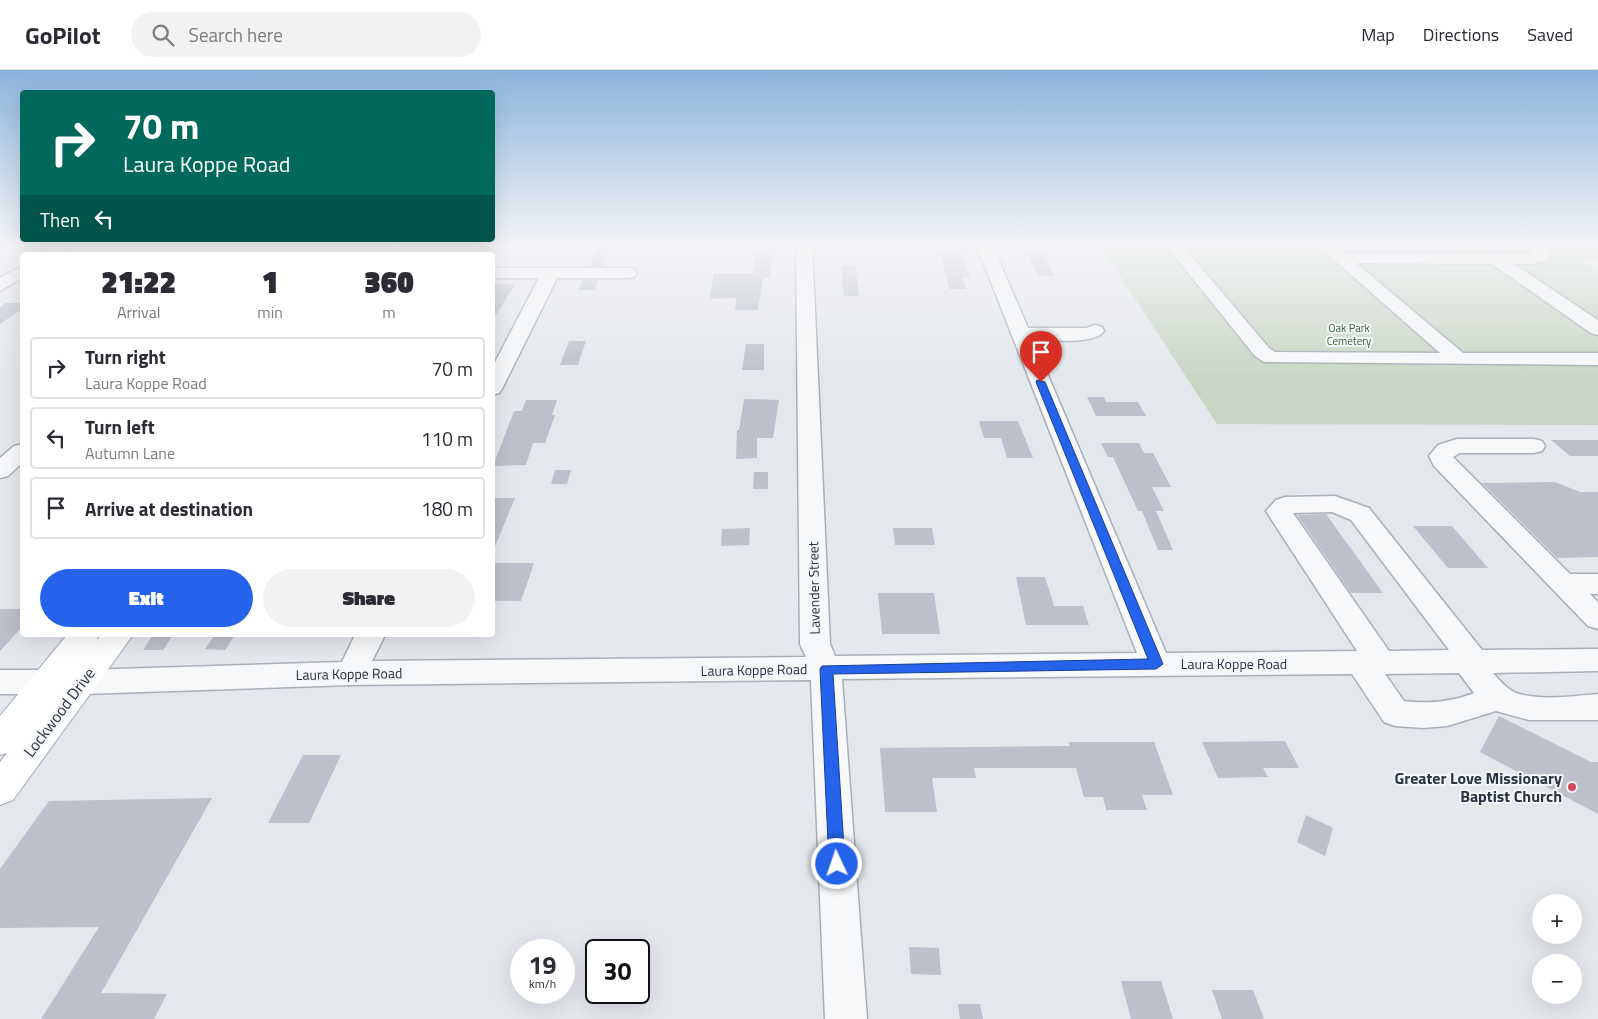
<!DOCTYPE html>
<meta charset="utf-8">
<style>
:root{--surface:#fff;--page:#f2f2f3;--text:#2b2b33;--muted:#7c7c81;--line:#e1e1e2;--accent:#2563eb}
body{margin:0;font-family:"Titillium Web",sans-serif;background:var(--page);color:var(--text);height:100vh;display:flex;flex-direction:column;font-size:19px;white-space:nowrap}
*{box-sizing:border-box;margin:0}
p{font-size:16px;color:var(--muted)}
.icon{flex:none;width:28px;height:28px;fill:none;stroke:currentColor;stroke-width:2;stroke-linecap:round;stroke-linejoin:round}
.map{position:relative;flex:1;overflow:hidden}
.details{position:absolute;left:20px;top:182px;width:475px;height:385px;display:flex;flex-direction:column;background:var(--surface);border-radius:5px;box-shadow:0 5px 20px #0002}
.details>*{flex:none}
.guide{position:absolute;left:20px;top:20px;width:475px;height:152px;border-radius:5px;box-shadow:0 5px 20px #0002;background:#00695c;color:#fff;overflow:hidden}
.tools{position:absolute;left:1532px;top:824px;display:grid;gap:10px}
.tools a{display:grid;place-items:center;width:50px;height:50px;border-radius:50%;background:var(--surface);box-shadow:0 5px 20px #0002;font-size:25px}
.speed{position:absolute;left:510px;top:869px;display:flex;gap:10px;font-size:25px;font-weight:700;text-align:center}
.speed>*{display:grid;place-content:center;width:65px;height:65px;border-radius:50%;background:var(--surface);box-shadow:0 5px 20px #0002;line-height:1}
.speed small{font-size:12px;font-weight:400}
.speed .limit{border:2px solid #111;border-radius:8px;background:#fff;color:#111}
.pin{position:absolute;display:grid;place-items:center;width:42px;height:42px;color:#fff;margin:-51px -21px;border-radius:50% 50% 50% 0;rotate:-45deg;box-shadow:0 0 5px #0007}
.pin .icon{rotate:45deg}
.me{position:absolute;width:55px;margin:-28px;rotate:357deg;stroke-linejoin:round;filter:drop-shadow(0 0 4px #0008)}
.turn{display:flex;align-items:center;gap:18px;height:105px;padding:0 20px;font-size:22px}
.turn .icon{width:65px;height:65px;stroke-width:2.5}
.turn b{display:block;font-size:35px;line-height:42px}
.then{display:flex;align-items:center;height:48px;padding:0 20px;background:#0003;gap:10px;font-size:19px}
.eta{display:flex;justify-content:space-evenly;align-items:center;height:85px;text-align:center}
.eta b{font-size:30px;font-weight:800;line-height:35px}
.button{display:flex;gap:10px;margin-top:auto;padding:10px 20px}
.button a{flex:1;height:58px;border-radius:30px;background:var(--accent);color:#fff;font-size:20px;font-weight:800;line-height:58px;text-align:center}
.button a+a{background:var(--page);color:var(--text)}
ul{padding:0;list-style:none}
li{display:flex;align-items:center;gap:15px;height:62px;margin:0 10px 8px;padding:0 10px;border:2px solid var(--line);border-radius:5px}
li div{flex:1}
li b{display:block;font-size:19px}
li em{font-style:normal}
header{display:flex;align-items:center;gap:30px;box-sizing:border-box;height:70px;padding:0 25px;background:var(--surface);border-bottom:1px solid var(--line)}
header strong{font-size:24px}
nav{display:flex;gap:28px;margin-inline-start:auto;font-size:18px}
.search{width:350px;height:45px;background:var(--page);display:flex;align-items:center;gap:12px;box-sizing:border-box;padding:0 18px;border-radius:28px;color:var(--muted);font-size:19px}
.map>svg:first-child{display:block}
.green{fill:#c9d6c5}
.building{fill:#bbc0ca}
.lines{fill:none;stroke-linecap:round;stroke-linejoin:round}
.minor-casing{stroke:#a9aeb7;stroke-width:3}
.major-casing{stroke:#a3abb8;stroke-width:2}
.minor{fill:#f7f8fa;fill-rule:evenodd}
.major{fill:#fff;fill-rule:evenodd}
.route{fill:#2563eb;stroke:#184099}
.poi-dot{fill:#d1495b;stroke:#f4f6f9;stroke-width:2}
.labels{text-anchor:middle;stroke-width:4;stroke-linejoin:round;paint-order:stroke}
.far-park-label{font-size:11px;fill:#3f6138;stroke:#f4f6f9}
.street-label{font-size:14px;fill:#2b3445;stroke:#f4f6f9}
.near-street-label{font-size:16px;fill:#2b3445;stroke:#f4f6f9}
.near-poi-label{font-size:16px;font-weight:bold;fill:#2b3445;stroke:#f4f6f9;text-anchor:end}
</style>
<header>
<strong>GoPilot</strong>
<div class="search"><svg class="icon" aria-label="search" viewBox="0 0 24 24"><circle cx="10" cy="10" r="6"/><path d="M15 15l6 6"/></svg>Search here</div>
<nav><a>Map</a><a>Directions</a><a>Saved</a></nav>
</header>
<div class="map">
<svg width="1598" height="949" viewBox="0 0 1598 949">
<rect width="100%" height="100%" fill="#e4e7ec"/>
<path class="green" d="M1099,174H1598V189L1577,190L1598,202V355L1217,354Z"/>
<g class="building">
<path d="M599,174H610L603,196H589Z"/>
<path d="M944,174H959L970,207H962L966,219H949L939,181H947Z"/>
<path d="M1027,183H1043L1054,206H1038Z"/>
<path d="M755,184H772L770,208H763L758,240H735L736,228L710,229L714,203H753Z"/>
<path d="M841,195H855L859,226H844Z"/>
<path d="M583,210H598L595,220H578Z"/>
<path d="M492,214H515L492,252Z"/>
<path d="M5,233H22V239L0,254V237Z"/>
<path d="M569,271H586L578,295H560Z"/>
<path d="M746,274H764V300H742Z"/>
<path d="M1087,327H1104L1106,332H1138L1146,346H1096Z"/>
<path d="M744,329L779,330L773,368H757V388L736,389L737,360H739Z"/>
<path d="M526,330H557L552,345H555L545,373H533L526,395L493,396L514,341H522Z"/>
<path d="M979,351H1018L1033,388H1007L1001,368H984Z"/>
<path d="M1551,370H1598V386H1570Z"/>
<path d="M1101,373H1139L1144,383H1153L1171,417H1152L1164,441H1156L1173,480H1158L1142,441H1138L1113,387H1108Z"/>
<path d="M555,400H571L567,414H551Z"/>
<path d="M754,402H768V419H753Z"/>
<path d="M1555,412L1580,422H1598V487L1557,488L1482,413Z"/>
<path d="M492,428H515L493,481H492Z"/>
<path d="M1326,444L1383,523H1351L1297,445Z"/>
<path d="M1413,456H1452L1488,498H1448Z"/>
<path d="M750,458L749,475L721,476L722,459Z"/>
<path d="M893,458H932L935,475H895Z"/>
<path d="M492,493H534L521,531H492Z"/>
<path d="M1016,507H1045L1054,536H1083L1089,555H1026Z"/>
<path d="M878,523H934L940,564H882Z"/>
<path d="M0,539H22V557L0,581Z"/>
<path d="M153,565H173L163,580H143Z"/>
<path d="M215,565H235L225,580L205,579Z"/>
<path d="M1499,646L1591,692H1598V744L1480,682Z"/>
<path d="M1285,671L1299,698H1263L1268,707L1218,708L1202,672Z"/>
<path d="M1069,672H1154L1173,725H1142L1147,740H1106L1103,727H1084L1076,698H974L976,708H932L937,742H885L880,678L1070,676Z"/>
<path d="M303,685H341L309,753H268Z"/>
<path d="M212,728L101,923L167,924L154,949H41L99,857L0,858V799L49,731Z"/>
<path d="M1306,745L1333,758L1325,786L1297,772Z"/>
<path d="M909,877L939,878L941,905L911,904Z"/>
<path d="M1121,911H1161L1173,949H1131Z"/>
<path d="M1212,920H1253L1264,949H1222Z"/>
<path d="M958,934H980L983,949H960Z"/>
</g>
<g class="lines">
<g class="minor-casing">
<g id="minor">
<path d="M54,174H73L58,185H39Z"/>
<path d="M796,174H812L830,574L835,586L1137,583L976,174H992L1028,258H1086L1095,255L1102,257L1104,261C1095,275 1050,270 1033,270L1166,583L1357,581L1266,441L1276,430L1285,427L1335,426L1369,438L1482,580L1598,579V601L1493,603C1499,610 1507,619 1516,623C1541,631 1573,626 1598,624V650H1529L1496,641L1447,656L1423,658L1395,656L1384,652L1352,604L842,609L867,949H825L811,610L351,615L83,624H0V600H83L342,592L355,565H385L372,591L806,587L800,574ZM1332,442L1351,450L1449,580L1389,581L1293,443ZM1459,603L1474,623C1452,632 1428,634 1404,631L1385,604Z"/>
<path d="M1165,174H1181L1269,278L1275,282L1440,283L1316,174H1333L1345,183L1533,184L1523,174H1542L1548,178L1551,187L1549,190L1533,194H1514L1598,250V265L1591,263L1492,194L1356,193L1463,283H1598V295L1264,292L1255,286Z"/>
<path d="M22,196V208L0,221V208Z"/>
<path d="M492,198H628L634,199L637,203L634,207L628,208H557L502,319L499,323L492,325V298L539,208H492Z"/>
<path d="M1457,369H1534L1542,371L1545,376L1542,381L1534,383H1460L1453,387L1570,504H1598V524H1590L1598,532V559L1588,556L1434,396L1429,386L1438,375Z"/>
<path d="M22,374V393L8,406L0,408V388L14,376Z"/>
</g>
</g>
<g class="major-casing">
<g id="major">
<path d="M390,174H407L399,185H381Z"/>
<path d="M67,565H99L96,571L101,565H133L13,730L0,735V692L7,683L0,685V646Z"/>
</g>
</g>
<use href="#minor" class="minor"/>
<use href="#major" class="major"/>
</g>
<linearGradient id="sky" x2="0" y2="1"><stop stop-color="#8bb4dd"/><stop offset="0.57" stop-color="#f3f4f6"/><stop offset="1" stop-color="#f3f4f6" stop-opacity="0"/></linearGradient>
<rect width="1598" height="307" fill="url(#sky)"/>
<path class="route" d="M1037,310L1045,312L1163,594L1156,599L833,604L845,794L843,799L837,801L831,799L829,794L820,599L822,596L1148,589L1036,312Z"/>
<circle class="poi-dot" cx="1572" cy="717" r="5"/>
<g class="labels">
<g class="far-park-label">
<text x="1349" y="262">Oak Park<tspan x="1349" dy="13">Cemetery</tspan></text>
</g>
<g class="street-label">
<text transform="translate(814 518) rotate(-91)" y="5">Lavender Street</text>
<text x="1234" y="599">Laura Koppe Road</text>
<text transform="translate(754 600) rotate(-1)" y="5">Laura Koppe Road</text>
<text transform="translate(349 604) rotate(-1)" y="5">Laura Koppe Road</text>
</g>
<g class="near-street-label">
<text transform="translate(59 642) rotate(-53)" y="6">Lockwood Drive</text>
</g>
<g class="near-poi-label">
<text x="1562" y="714">Greater Love Missionary<tspan x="1562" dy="18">Baptist Church</tspan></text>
</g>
</g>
</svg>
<div class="tools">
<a>+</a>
<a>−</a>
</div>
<div class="speed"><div>19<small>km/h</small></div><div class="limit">30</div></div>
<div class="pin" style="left:1041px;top:312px;background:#d93025"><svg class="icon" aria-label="arrive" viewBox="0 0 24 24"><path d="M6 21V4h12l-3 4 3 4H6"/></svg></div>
<svg class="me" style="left:837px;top:794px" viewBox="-20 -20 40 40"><circle r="17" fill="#2563eb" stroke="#fff" stroke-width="3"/><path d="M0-11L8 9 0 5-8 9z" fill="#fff"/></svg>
<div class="guide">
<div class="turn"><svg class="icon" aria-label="right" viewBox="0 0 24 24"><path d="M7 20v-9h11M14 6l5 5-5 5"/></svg><div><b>70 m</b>Laura Koppe Road</div></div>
<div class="then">Then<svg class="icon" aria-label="left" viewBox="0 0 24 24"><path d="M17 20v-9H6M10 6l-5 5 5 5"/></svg></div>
</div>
<section class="details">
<div class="eta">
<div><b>21:22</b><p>Arrival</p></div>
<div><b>1</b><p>min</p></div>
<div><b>360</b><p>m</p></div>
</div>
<ul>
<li><svg class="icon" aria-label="right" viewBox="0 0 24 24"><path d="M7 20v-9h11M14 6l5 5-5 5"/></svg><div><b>Turn right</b><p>Laura Koppe Road</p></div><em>70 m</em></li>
<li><svg class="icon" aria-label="left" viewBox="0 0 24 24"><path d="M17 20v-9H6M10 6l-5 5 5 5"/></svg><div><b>Turn left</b><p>Autumn Lane</p></div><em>110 m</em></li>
<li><svg class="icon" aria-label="arrive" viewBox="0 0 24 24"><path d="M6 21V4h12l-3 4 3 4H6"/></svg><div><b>Arrive at destination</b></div><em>180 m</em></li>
</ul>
<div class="button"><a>Exit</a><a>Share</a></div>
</section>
</div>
